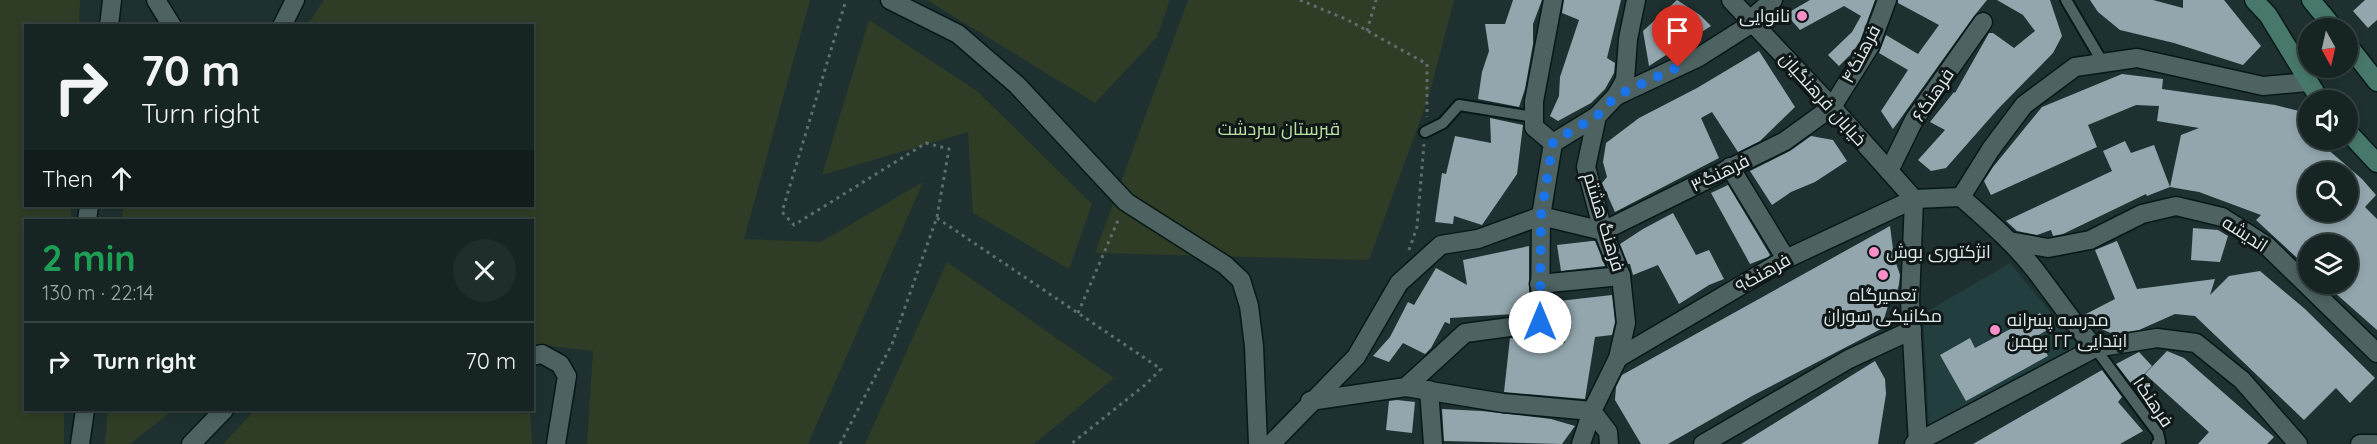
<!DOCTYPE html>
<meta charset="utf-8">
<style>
:root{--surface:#162524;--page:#1f2d2c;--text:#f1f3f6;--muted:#9ea5a6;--line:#354241}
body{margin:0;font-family:Quicksand,Cairo,sans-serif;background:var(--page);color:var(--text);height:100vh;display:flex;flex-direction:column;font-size:22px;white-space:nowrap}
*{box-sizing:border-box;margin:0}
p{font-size:20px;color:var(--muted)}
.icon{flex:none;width:33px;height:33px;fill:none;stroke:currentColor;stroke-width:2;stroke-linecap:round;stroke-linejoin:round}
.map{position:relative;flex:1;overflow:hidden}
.panel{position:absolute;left:24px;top:219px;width:510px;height:192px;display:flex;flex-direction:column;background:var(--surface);border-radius:0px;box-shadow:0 3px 9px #0003,0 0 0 2px var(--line)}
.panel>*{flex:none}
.guide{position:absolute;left:24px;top:24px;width:510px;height:183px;border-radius:0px;box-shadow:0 3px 9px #0003,0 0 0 2px var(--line);background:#162524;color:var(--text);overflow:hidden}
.needle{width:39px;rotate:172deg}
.controls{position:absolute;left:2298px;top:18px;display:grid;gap:12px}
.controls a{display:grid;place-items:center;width:60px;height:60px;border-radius:50%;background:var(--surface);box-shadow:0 3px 9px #0003,0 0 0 2px var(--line);font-size:30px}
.pin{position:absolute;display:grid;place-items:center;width:51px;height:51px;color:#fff;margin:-62px -26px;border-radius:50% 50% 50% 0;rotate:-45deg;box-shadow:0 0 6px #0007}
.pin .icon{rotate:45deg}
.me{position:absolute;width:66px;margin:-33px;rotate:0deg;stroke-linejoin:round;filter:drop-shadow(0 0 4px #0008)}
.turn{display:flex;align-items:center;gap:21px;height:126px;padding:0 18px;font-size:27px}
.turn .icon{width:78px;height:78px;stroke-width:2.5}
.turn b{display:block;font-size:42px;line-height:51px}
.then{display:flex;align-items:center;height:57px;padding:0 18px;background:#0003;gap:12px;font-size:22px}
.round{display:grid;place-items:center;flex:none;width:63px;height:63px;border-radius:32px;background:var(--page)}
.overview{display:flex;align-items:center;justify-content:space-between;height:102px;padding:0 18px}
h1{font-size:36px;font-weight:800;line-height:45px;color:#1e9e55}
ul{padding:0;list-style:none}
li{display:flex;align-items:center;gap:18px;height:78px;padding:0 18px;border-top:2px solid var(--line)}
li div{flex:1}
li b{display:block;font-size:22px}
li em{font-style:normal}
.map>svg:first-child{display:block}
.built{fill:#223e3e}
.green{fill:#2f3d26}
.building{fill:#93a6ae;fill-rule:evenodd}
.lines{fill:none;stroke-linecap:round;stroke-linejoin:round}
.service-casing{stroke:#061818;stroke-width:14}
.minor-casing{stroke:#061818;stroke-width:21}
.tertiary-casing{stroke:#061818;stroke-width:21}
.secondary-casing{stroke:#061818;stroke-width:21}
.path{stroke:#5e6e6d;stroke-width:3;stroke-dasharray:3 4.5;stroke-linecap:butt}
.service{stroke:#4e6262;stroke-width:10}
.minor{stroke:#4e6262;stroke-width:18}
.tertiary{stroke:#4e6262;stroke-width:18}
.secondary{stroke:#48786b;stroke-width:18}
.route{stroke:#1a73e8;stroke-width:10;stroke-dasharray:0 18}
.poi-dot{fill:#f98fc9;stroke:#0f1717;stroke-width:2}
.labels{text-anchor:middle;stroke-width:6;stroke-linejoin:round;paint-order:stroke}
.poi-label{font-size:18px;fill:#dee9e9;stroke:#0f1717;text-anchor:start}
.street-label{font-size:18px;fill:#dee9e9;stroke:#0f1717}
.park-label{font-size:18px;fill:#bae2a4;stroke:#0f1717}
</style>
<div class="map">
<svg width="2377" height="444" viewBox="0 0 2377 444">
<rect width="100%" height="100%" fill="#1e3130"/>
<path class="built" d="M2010,263L2078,346L1929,428L1923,314Z"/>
<g class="green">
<path d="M0,0H80L79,25L26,26V206H71V220H26V410H64V444H0Z"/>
<path d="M324,0H810L744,239L821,242L923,182L808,444H587L593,351L533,344L532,220H122L123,206H532V26L307,25Z"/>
<path d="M927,0H1170L1157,37L1095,103Z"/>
<path d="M1188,0H1454L1428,99L1369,260L1095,253Z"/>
<path d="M869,20L977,91L1092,204L1069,269L973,213L968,132L822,175Z"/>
<path d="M947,262L1114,378L1034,444H865Z"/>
<path d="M108,410H173L130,444H105Z"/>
<path d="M255,410H530L532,444H223Z"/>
</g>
<g class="building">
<path d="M1513,0H1542L1533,24V44L1525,89L1519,107L1478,99L1482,72L1489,51L1485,24H1505Z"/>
<path d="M1564,0H1621L1607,58L1615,63L1614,73L1605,89L1591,103L1558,121L1550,116L1559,96L1560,77L1579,20L1562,13Z"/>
<path d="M1677,0L1700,15L1711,26L1649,66L1643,31Z"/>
<path d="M1810,0H1875L1860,41L1852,53L1839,66L1828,55L1852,32L1861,16L1844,6L1800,30L1786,14Z"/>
<path d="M1898,0H1987L1974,16L1893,129L1881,111L1908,70L1879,53L1886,35L1918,54L1939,25L1898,3Z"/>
<path d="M1997,0H2050L2062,36L2053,53L1998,109L1946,168L1931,171L1918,160L1945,130L1930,122L1954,92L1955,93L1989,33H1993L2014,48L2035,31L2023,15Z"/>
<path d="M2090,0H2153L2183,8V0H2224L2261,46L2243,65L2174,43L2120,30L2098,12Z"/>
<path d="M2365,0H2377V20L2368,28L2353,11Z"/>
<path d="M1759,51L1795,107L1760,141L1738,152L1712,112L1701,118L1719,158L1615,212L1602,183L1607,177L1603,162L1606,143L1639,118L1697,88Z"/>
<path d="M2122,74L2163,79L2162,89L2275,105L2303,112L2308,117V140H2317L2362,179L2376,195L2365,207L2377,219V330L2325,284H2348V244H2308V268L2256,220L2261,215L2199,192L2170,187L2181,135L2199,128L2157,121L2159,106L2136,105L2088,125L2097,147L1991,195L1984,181L1993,167L2042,107ZM2308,172H2348V212H2308Z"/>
<path d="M1490,118L1523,125L1517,174L1482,225L1454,216L1453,224L1435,222L1442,173L1446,174L1455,136L1491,143Z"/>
<path d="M1811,136L1833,140L1847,161L1815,182L1791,192L1772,205L1750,171L1790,151Z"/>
<path d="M2125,141L2131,153L2154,145L2170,187L2147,196L2146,194L2063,234L2053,236L2051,230L2037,235L2017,231L2006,221L2112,171L2103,151Z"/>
<path d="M1728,185L1770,255L1768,257L1750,264L1711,193Z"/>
<path d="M1673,213L1696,255L1709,250L1724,279L1709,285L1679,304L1658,265L1633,275L1630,264H1628L1620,244L1643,229Z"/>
<path d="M1890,226L1894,257L1900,275L1899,284L1896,296L1890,299L1881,329L1752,396L1668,444H1641L1615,400L1616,387L1622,375Z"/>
<path d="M2193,228L2218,230L2228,236L2220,262L2191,260Z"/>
<path d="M1592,241H1595L1605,266L1561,271L1557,245Z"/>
<path d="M2117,241L2137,289L2215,279L2210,295L2229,276L2260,271L2305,309L2375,378L2350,403L2336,388L2304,420L2195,316L2175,314L2139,330L2113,334L2090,324L2084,315L2115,299L2095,250Z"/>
<path d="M1529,246V313L1450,318V324L1445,322L1431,348L1425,354L1403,343L1389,362L1373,356L1390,337L1408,302L1414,305L1436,268L1467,285L1463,260Z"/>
<path d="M1612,295L1615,322L1612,335L1595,337L1585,399L1504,392L1510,338L1565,343L1559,301Z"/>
<path d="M2040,313L2049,329L2037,336L2048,356L1966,401L1940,355L1970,338L1975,348Z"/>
<path d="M2167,351L2184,358L2274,437L2267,444H2198L2209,432L2145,374Z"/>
<path d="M2139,352L2152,366L2133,386L2116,364Z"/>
<path d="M1875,361L1885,379L1886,394L1878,444H1741Z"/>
<path d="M2102,370L2122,397L2118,402L2143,431L2120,444H1973Z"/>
<path d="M1397,400L1415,402L1412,433L1386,430L1389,401Z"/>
<path d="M1442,409L1482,411L1551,419L1575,426L1562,444L1444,441Z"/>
</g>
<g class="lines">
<g class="service-casing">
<g id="service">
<path d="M2066,0L2103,63"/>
<path d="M1425,132L1443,123L1459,105L1534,117"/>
<path d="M2095,348L2158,433L2160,442L2157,444"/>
</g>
</g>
<g class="minor-casing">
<g id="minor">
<path d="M156,0L172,26"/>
<path d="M890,0L958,34L1017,85L1126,202L1225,265L1241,280L1249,306L1254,346L1258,444"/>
<path d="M1751,19L1773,0"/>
<path d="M109,26L112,0"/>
<path d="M282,26L295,0"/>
<path d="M1616,96L1699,57L1754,22"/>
<path d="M1553,143L1534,127V101L1553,0"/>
<path d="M1730,167L1786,259"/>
<path d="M1889,171L1914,120L1983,22"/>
<path d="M1961,197L1991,149L2024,105L2075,67L2137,58L2263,86L2308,82"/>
<path d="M87,220L89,206"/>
<path d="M2009,241L2048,248L2090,240L2142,214L2176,206L2222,217L2267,246L2377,353"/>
<path d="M1539,284L1621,276"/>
<path d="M532,356L542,354L560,364L567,376L556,444"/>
<path d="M1618,358L1786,259L1914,199"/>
<path d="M1406,387L1503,403L1592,411L1581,444"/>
<path d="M1429,390L1433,444"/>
<path d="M1310,401L1406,387L1465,333L1540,323L1541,216L1603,231L1785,141L1832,107L1870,46L1887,0"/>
<path d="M80,444L85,410"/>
<path d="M191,444L224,410"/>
<path d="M1271,444L1356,357L1399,283L1441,245L1478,239L1541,216L1553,143L1597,116"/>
<path d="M1609,444L1608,432L1592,411L1618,358L1626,323L1621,276L1603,231L1586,167L1597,116L1616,96L1625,80L1628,39L1636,0"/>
<path d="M1703,444L1849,359L1912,330"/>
<path d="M1914,444L2095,348"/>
</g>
</g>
<g class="tertiary-casing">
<g id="tertiary">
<path d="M1731,0L1832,107L1914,199"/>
<path d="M1914,199L1961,197C1987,220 2014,243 2035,270C2055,296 2073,323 2095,348L2157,338L2196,343L2242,380L2298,444"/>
<path d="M1914,199L1910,301L1918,444"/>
<path d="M2360,444H2375"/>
</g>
</g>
<g class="secondary-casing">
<g id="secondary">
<path d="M2254,0L2268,15L2320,100"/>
<path d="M2311,0L2334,28"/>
<path d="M2348,45L2377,82"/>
<path d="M2348,132L2377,163"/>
</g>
</g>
<g class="path">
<path d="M1300,0L1348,20L1427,64V117"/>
<path d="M1367,31L1376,0"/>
<path d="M937,218L1161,369L1145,385L1071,444"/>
<path d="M1409,250L1417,227L1424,144"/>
<path d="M1078,313L1119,218"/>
<path d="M840,444L892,344L937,217L949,149L926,143L794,225L782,212L846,0"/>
</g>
<use href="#service" class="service"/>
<use href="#minor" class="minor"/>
<use href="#tertiary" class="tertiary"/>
<use href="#secondary" class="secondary"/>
</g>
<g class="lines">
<path class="route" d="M1540,322L1541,216L1553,142L1597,116L1616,96L1678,67"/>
</g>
<g class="poi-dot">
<circle cx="1802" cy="16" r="6"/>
<circle cx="1874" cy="252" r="6"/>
<circle cx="1883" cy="275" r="6"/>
<circle cx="1995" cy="330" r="6"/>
</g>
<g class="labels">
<g class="poi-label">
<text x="1790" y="22" text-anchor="end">نانوایی</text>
<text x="1886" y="258">انژکتوری بوش</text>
<text x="1883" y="301" text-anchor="middle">تعمیرگاه<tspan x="1883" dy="21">مکانیکی سوران</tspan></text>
<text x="2007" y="326">مدرسه پسرانه<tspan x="2007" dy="21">ابتدایی ۲۲ بهمن</tspan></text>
</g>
<g class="street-label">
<text transform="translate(1861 54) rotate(-62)" y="6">فرهنگ۴</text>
<text transform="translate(1933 95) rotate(-56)" y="6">فرهنگ۶</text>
<text transform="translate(1823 99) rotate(48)" y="6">خیابان فرهنگیان</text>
<text transform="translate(1720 173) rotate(-26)" y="6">فرهنگ۳</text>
<text transform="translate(1604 222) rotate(73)" y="6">فرهنگ هشتم</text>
<text transform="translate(2245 234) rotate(33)" y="6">اندیشه</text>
<text transform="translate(1763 273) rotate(-30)" y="6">فرهنگ۹</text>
<text transform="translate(2153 402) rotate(56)" y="6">فرهنگ۱</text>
</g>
<g class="park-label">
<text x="1279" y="135">قبرستان سردشت</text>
</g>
</g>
</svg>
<div class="controls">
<a><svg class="needle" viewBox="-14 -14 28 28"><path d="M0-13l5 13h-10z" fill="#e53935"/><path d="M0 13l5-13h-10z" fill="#9ea5a6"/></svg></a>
<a><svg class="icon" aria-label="sound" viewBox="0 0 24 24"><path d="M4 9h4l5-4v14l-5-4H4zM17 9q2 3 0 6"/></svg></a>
<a><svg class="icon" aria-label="search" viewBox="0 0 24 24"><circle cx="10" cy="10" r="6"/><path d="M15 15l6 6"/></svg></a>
<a><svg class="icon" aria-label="layers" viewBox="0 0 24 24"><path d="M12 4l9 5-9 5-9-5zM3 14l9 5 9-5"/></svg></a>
</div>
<div class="pin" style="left:1678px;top:67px;background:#d93025"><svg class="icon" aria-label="arrive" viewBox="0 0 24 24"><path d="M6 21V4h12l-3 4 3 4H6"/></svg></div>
<svg class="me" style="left:1540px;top:322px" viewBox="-20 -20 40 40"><circle r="19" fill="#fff"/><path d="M0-13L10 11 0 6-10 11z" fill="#1a73e8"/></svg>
<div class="guide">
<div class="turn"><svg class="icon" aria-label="right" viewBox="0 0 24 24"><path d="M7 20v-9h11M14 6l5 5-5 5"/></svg><div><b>70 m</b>Turn right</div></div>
<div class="then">Then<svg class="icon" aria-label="ahead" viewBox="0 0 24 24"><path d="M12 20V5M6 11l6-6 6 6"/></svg></div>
</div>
<section class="panel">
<div class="overview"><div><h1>2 min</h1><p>130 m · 22:14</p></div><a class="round"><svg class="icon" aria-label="close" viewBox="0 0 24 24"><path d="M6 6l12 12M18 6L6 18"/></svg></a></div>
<ul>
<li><svg class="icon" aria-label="right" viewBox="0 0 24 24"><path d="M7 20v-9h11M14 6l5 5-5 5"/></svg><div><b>Turn right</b></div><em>70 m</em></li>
</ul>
</section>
</div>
